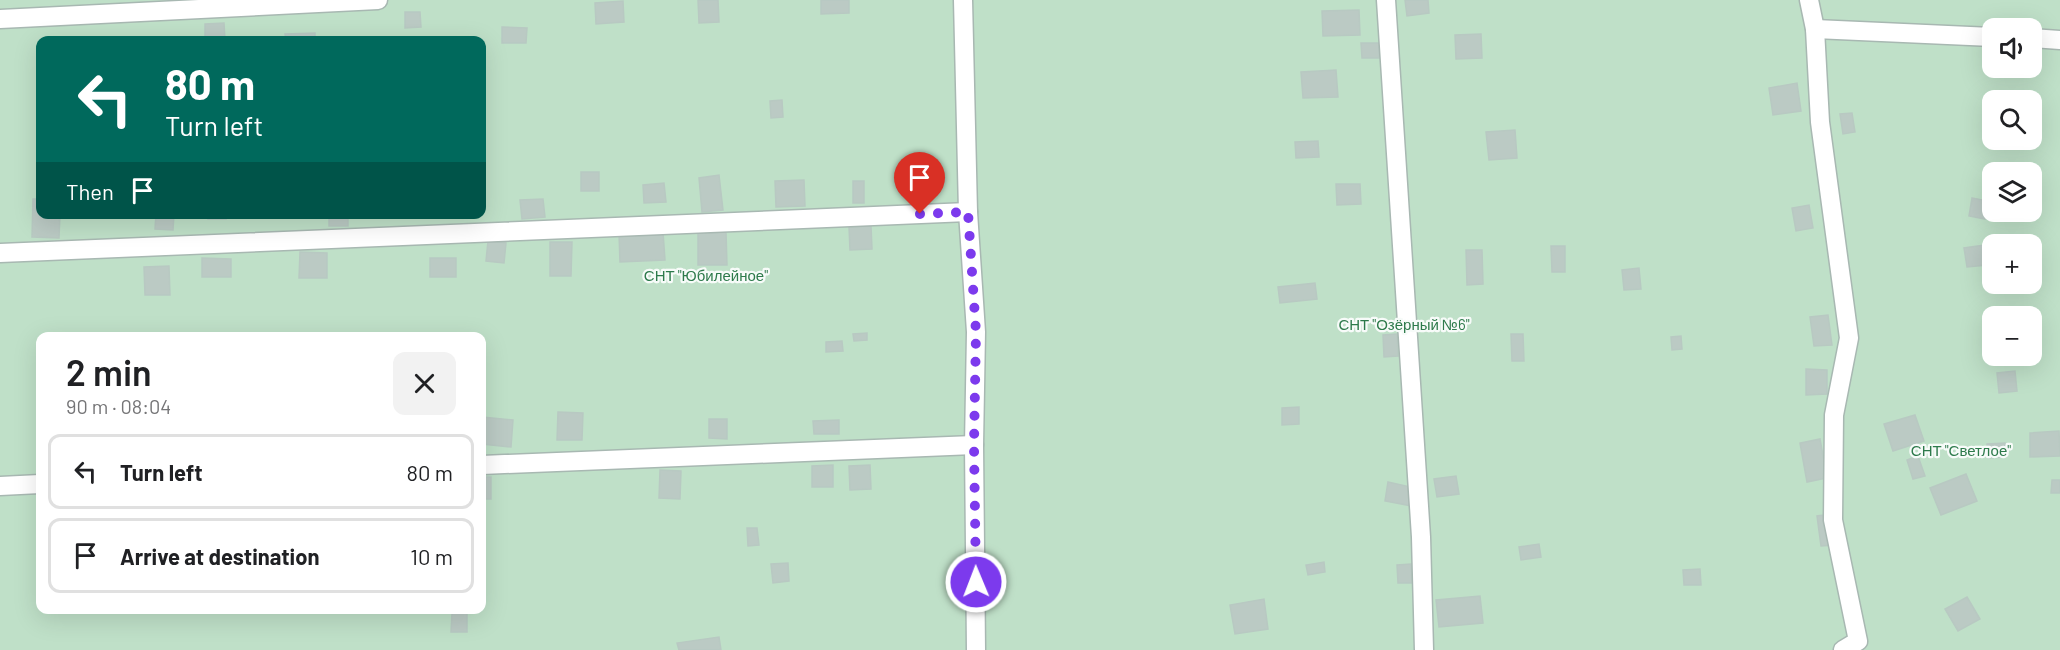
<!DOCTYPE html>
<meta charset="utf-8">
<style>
:root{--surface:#fff;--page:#f2f2f2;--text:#202124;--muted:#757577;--line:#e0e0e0}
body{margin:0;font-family:Barlow,sans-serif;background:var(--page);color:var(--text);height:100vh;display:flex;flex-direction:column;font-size:22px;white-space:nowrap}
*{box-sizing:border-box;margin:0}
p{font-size:20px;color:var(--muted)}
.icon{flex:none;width:33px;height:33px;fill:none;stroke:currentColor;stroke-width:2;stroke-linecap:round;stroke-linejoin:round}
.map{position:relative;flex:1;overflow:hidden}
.side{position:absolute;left:36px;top:332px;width:450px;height:282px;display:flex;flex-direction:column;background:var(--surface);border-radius:12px;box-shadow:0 6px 24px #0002}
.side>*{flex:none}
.guide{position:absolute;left:36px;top:36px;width:450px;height:183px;border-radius:12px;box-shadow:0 6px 24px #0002;background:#00695c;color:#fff;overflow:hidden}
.buttons{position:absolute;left:1982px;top:18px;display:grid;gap:12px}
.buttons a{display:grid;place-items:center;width:60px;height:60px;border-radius:12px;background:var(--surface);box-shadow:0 6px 24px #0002;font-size:30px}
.pin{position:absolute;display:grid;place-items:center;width:51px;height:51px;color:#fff;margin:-62px -26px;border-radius:50% 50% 50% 0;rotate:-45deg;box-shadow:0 0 6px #0007}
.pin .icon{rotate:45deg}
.me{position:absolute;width:66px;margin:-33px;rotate:359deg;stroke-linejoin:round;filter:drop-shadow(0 0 4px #0008)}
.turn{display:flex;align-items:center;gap:21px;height:126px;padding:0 30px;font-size:27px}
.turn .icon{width:78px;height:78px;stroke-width:2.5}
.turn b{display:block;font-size:42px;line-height:51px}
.then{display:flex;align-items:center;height:57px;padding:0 30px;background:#0003;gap:12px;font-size:22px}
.round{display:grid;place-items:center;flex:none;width:63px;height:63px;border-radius:12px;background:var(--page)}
.head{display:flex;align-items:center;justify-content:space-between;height:102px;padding:0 30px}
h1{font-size:36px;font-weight:600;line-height:45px}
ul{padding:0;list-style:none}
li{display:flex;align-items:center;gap:18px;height:75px;margin:0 12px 9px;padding:0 18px;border:3px solid var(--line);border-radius:12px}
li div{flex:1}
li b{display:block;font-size:22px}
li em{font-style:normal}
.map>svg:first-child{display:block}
.green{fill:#bfe0c8;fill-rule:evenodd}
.building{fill:#bbcac4;stroke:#b8c9c2;stroke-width:1.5}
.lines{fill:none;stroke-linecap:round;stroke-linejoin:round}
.minor-casing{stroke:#a8b8b2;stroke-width:21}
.minor{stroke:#fff;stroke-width:18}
.route{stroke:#7c3aed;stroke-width:10;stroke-dasharray:0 18}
.labels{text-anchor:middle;stroke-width:4.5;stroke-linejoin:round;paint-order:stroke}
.park-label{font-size:15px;fill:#2d7a4b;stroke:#f7fbf9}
</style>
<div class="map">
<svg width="2060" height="650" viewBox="0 0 2060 650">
<rect width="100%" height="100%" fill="#e6efeb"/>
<path class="green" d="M0,0H2060V650H0ZM1992,28H2031V68H1992ZM40,40H482V214H40ZM1992,100H2031V140H1992ZM1992,172H2031V212H1992ZM1992,244H2031V284H1992ZM1992,316H2031V356H1992ZM40,336H482V609H40Z"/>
<g class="building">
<path d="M698,0H718L719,22L699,23Z"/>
<path d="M821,0H849V13L821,14Z"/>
<path d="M1405,0H1428L1429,13L1407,16Z"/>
<path d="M623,1L624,22L596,24L595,3Z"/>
<path d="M1359,10L1360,35L1323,36L1322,11Z"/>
<path d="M405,12H420L421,27L405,28Z"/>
<path d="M224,23L225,40H205V24Z"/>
<path d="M502,27L527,28L526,43H502Z"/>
<path d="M315,33V40H286L285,34Z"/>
<path d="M1481,34L1482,58L1456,59L1455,35Z"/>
<path d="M1361,43H1379V58H1362Z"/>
<path d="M1336,70L1338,97L1303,98L1301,72Z"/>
<path d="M1797,83L1801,111L1773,115L1769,88Z"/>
<path d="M782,100L783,117L771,118L770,101Z"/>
<path d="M1852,113L1855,132L1843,134L1840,114Z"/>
<path d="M1515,130L1517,158L1489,160L1486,132Z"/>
<path d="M1318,141L1319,157L1296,158L1295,142Z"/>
<rect x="581" y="172" width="18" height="19"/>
<path d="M719,175L723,210L702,212L699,178Z"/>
<path d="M804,180L805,206L776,207L775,181Z"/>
<rect x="853" y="181" width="11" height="22"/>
<path d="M664,183L666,202L644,203L643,185Z"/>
<path d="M1336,184H1360L1361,204L1337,205Z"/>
<path d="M1972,198L1988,201L1985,219L1969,216Z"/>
<path d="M33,199H40V214H60L59,238L32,237Z"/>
<path d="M543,199L545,217L522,219L520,200Z"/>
<path d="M1809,205L1813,228L1796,231L1792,208Z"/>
<path d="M156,214H174L173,230L155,229Z"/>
<rect x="208" y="214" width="18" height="5"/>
<rect x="329" y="214" width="19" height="12"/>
<path d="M871,226L872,249L850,250L849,227Z"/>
<path d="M663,232L665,260L620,262L619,234Z"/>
<path d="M726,232L727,265H698V233Z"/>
<path d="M488,241L506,243L504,263L486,261Z"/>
<path d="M550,242H572L571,276H550Z"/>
<path d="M1984,245L1987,265L1967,267L1964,248Z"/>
<path d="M1551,246H1565V272H1552Z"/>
<path d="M1466,250H1482L1483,284L1467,285Z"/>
<path d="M300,252L327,253V278H299Z"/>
<path d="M202,258L231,259V277H202Z"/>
<rect x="430" y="258" width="26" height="19"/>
<path d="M169,266L170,295H145L144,267Z"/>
<path d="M1639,268L1641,289L1624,290L1622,270Z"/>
<path d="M1315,283L1317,299L1280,303L1278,287Z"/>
<path d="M1828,315L1832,345L1814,346L1810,317Z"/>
<path d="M867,333V340L854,341L853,334Z"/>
<path d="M1397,334L1398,356L1384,357L1383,335Z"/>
<path d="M1511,334H1523L1524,361H1512Z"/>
<path d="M1681,336L1682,349L1672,350L1671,337Z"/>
<path d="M842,341L843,351L826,352V342Z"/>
<path d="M1806,369L1827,370V394L1806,395Z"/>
<path d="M2015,371L2017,391L1999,393L1997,373Z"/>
<path d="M1299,407V424L1282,425V408Z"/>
<path d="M558,412L583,413L582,440H557Z"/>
<path d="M1915,415L1924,441L1893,451L1884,424Z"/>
<path d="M482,417L513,420L511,447L482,444Z"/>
<path d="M709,419H727V439L709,438Z"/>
<path d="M839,420V434H814L813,421Z"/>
<path d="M2059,431L2060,456L2030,457V433Z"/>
<path d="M1820,439L1827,478L1807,482L1800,443Z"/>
<path d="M2005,443L2006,457L1988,458L1987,444Z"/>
<path d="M1918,456L1925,476L1913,479L1907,460Z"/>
<path d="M833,465V487H812V466Z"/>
<path d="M870,465L871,489L850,490L849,466Z"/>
<path d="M660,470L681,471L680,499L659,498Z"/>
<path d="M1966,474L1977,501L1941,515L1930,488Z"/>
<path d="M1456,476L1459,494L1437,497L1434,479Z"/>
<rect x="482" y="477" width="9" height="22"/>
<path d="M2052,480H2060V493H2051Z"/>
<path d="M1388,482L1415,488L1412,506L1385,501Z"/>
<path d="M1831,514L1835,545L1821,546L1817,516Z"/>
<path d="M747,528H757L759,545L748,546Z"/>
<path d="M1539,544L1541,557L1521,560L1519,547Z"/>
<path d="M1324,562L1325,572L1308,575L1306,565Z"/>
<path d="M788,563L789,581L773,583L771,564Z"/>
<path d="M1411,564L1412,583H1398L1397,565Z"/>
<path d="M1700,569L1701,585H1684L1683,570Z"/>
<path d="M1480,596L1483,623L1439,627L1436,600Z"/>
<path d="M1967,597L1980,619L1958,631L1945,609Z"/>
<path d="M1264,599L1268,629L1235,634L1230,605Z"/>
<path d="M452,613H467V632H451Z"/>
<path d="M719,637L721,650H679L677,643Z"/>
</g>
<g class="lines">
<g class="minor-casing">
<g id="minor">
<path d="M963,0L968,212L976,332L974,445L976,650"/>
<path d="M1386,0L1421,537L1424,650"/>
<path d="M1809,0L1815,29L1820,122L1849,338L1834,415L1833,520L1858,641L1843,650"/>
<path d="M0,19L378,0"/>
<path d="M1815,29L1992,37"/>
<path d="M2031,38L2060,40"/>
<path d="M0,253L968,212"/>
<path d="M482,465L974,445"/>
<path d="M0,486L40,484"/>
</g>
</g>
<use href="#minor" class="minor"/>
</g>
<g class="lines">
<path class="route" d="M920,214L968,212L976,332L974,445L976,582"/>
</g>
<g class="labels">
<g class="park-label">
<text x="706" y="281">СНТ "Юбилейное"</text>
<text x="1404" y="330">СНТ "Озёрный №6"</text>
<text x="1961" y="456">СНТ "Светлое"</text>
</g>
</g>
</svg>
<div class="buttons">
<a><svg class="icon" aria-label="sound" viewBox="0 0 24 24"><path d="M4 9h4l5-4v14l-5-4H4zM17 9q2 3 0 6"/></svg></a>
<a><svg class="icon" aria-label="search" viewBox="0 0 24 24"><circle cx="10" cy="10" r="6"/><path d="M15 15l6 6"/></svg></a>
<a><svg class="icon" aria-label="layers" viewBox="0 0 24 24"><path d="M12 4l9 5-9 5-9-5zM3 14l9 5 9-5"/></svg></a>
<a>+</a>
<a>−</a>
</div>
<div class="pin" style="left:920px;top:214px;background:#d93025"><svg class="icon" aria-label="arrive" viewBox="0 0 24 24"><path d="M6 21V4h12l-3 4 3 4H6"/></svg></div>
<svg class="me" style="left:976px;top:582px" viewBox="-20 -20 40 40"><circle r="17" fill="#7c3aed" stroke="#fff" stroke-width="3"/><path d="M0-11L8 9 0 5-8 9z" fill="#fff"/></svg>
<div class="guide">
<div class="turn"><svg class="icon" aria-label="left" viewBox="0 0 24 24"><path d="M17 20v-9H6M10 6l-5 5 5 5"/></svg><div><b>80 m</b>Turn left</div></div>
<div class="then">Then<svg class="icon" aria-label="arrive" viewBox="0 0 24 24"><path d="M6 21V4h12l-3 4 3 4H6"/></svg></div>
</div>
<section class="side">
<div class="head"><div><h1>2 min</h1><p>90 m · 08:04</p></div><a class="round"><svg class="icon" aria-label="close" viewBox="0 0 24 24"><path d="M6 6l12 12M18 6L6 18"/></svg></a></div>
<ul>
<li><svg class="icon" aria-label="left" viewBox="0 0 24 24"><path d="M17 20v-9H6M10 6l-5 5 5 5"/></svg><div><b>Turn left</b></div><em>80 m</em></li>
<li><svg class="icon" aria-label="arrive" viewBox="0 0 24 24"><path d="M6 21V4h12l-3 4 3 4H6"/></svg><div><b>Arrive at destination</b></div><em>10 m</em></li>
</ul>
</section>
</div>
